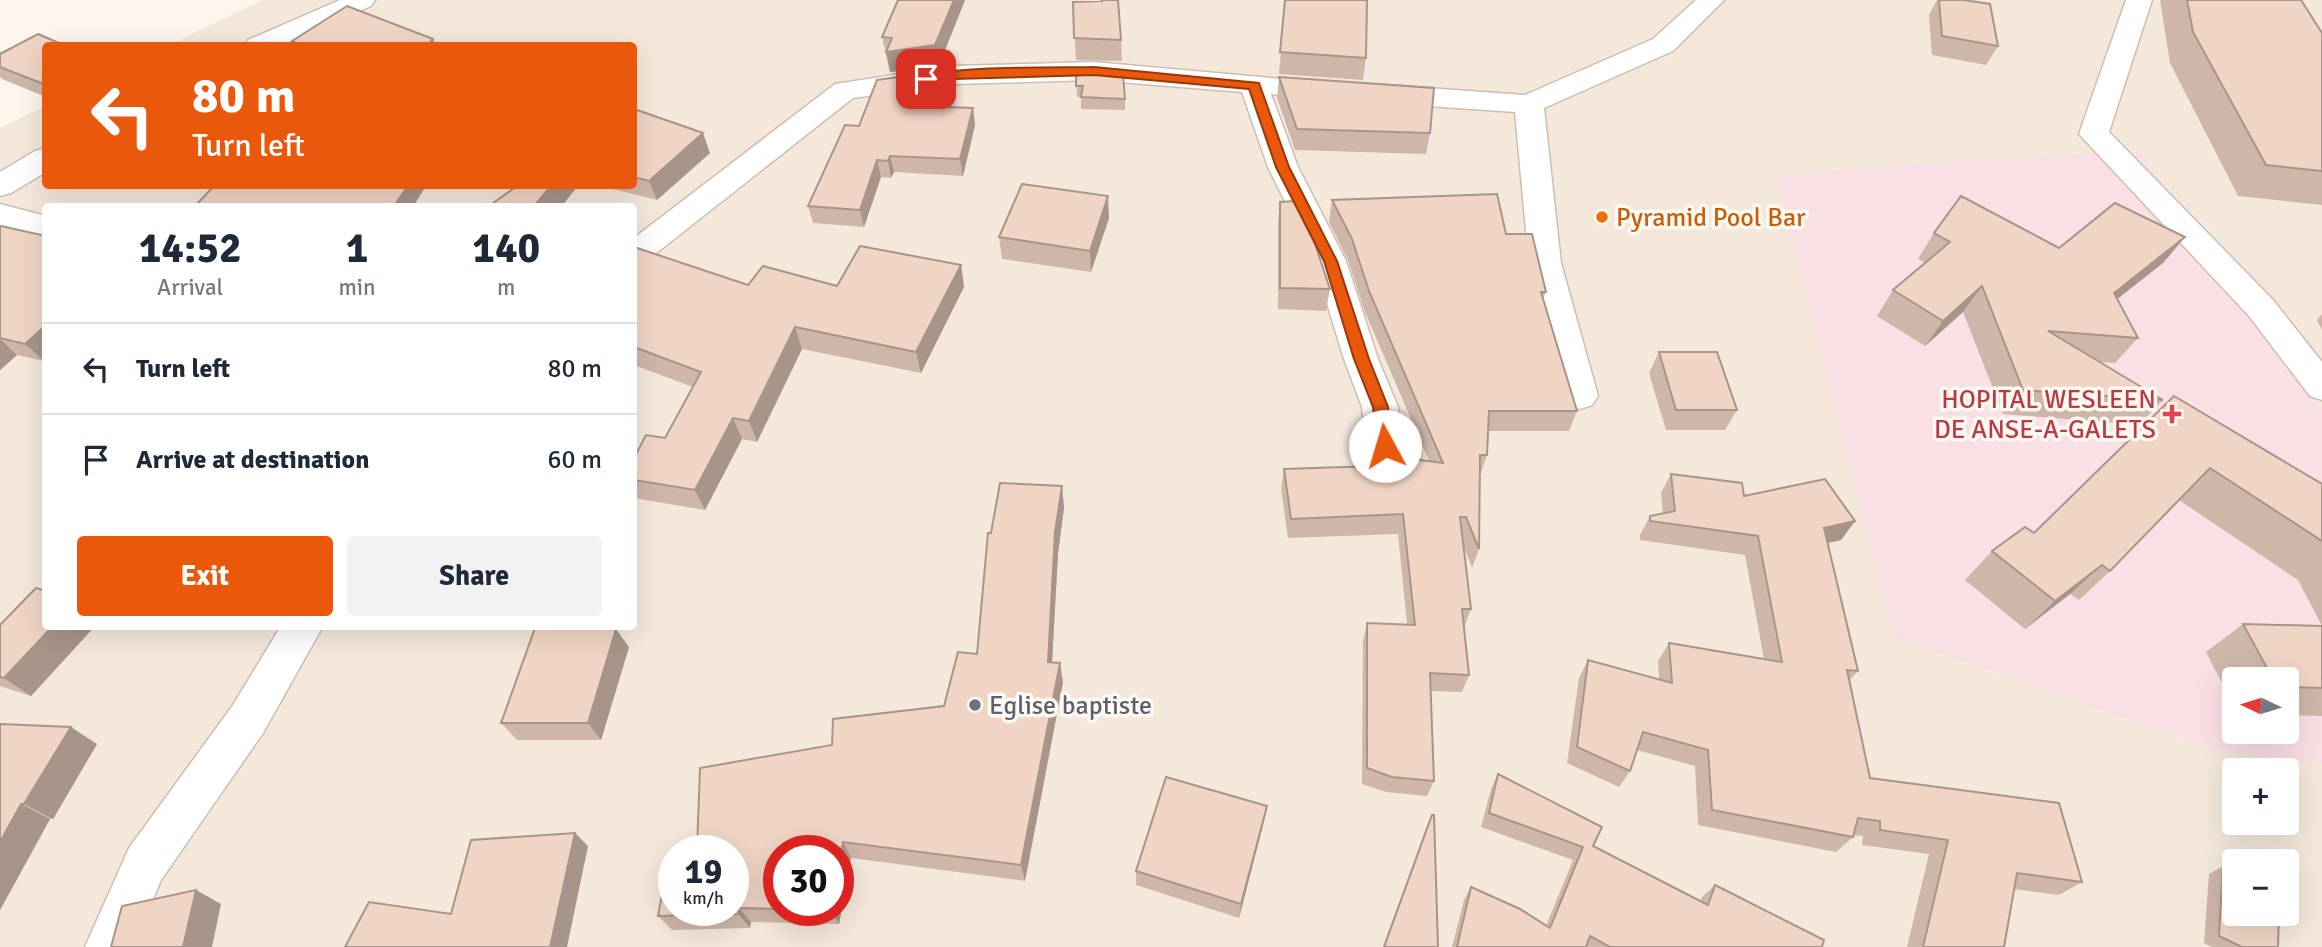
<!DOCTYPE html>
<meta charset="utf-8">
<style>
:root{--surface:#fff;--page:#f2f2f3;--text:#1f2937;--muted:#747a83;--line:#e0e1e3;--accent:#ea580c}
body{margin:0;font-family:Signika,sans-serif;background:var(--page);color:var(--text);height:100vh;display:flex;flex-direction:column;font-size:26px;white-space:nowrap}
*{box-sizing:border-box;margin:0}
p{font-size:23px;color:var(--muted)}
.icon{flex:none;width:38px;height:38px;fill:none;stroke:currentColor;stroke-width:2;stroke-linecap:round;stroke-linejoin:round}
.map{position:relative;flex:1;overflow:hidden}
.details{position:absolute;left:42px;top:203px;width:595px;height:427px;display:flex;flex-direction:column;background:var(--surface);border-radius:7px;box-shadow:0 7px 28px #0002}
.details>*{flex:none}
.hud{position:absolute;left:42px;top:42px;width:595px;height:147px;border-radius:7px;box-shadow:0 7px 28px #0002;background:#ea580c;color:#fff;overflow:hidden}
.needle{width:46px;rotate:274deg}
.buttons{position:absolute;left:2222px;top:667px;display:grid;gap:14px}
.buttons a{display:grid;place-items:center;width:77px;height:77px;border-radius:7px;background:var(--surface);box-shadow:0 7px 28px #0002;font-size:35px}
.speed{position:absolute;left:658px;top:835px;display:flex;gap:14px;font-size:35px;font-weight:700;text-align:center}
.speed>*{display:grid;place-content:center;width:91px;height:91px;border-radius:50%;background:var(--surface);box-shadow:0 7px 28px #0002;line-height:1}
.speed small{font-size:18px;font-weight:400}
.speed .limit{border:10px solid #d22;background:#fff;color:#111}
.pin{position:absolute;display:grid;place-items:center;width:60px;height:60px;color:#fff;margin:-30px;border-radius:14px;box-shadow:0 4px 10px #0006}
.me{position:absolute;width:77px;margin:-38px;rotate:354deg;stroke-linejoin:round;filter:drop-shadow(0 0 5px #0008)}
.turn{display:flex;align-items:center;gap:24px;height:147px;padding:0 35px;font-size:32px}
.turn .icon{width:91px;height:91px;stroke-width:2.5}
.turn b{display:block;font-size:49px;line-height:60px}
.eta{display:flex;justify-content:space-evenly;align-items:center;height:119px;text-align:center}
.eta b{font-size:42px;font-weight:700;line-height:49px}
.cta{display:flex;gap:14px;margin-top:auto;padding:14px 35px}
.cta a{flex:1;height:80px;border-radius:7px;background:var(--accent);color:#fff;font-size:28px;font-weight:700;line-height:80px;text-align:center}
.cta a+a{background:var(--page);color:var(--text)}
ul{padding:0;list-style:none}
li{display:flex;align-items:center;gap:21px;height:91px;padding:0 35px;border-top:2px solid var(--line)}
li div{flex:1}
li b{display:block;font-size:26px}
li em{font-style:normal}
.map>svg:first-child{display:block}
.residential{fill:#f4e8db;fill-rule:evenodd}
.medical{fill:#f9e0e4;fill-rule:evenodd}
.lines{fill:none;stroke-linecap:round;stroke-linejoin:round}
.minor-casing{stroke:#cebeb1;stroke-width:3}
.minor{fill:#fff;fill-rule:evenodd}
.wall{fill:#ceb7a9;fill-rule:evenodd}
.shaded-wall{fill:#a8958a}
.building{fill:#f0d5c5;stroke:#a8958a;stroke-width:2}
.route{fill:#ea580c;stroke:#983908;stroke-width:2}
.food-dot{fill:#e8710a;stroke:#fefaf3;stroke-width:2.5}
.health-dot{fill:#e0444e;stroke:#fefaf3;stroke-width:2.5}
.worship-dot{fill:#6b7280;stroke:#fefaf3;stroke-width:2.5}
.labels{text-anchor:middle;stroke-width:7;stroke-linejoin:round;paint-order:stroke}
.food-label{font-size:26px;fill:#c56008;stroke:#fefaf3;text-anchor:start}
.health-label{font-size:26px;fill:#be3a42;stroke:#fefaf3;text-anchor:end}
.worship-label{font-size:26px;fill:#5b616d;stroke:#fefaf3;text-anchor:start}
</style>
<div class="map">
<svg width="2322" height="947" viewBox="0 0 2322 947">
<rect width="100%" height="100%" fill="#fcf6ec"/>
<path class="residential" d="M263,0H2322V947H0V128L45,106L46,186H634V46L169,45ZM46,206H634V626H46ZM2235,679H2287V732H2235ZM2235,770H2287V822H2235ZM674,850H733V910H674ZM779,850H838V910H779ZM2235,861H2287V914H2235Z"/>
<path class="medical" d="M2140,152L2322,411V763L2223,752L1894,637L1776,176L1965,161ZM2235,679H2287V732H2235Z"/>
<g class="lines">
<g class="minor-casing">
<g id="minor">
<path d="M340,0H375L371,6L282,46H245L248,40Z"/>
<path d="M1696,0H1724L1673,51L1544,108L1561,263L1598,396L1592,405L1580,409L1568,405L1562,396L1529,263L1515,112L1385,103L1375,100L1371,94L1375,88L1385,85L1525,95L1653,39Z"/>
<path d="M2126,0H2152L2109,132L2273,300L2322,362V400L2310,396L2249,316L2079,134Z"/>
<path d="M1094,62L1337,84L1341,90L1337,96L1327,99L1271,94L1298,167L1346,261L1378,359L1398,407L1403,446L1398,456L1385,460L1372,456L1367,446L1362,407L1344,359L1314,261L1268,167L1242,92L1094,80L953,84L853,98L645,262L634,265V238L835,84L953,66Z"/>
<path d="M46,148V172L11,193L0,196V172L35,151Z"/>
<path d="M0,204L46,216V238L0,226Z"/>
<path d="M281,626H323L263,733L161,880L133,947H85L129,848L233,705Z"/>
</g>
</g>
<use href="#minor" class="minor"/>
</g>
<g class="wall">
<path d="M898,0H965L939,65L890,72L882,37Z"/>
<path d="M1285,0L1366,58L1363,80L1279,74Z"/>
<path d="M1937,0H1964L1998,46L1986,65L1932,55L1929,15Z"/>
<path d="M2160,0H2301L2322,33V205L2238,196L2170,63Z"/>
<path d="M1102,1L1121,40L1122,61L1076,60L1073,2Z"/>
<path d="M46,46V97L2,79L0,77V54Z"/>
<path d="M1076,72L1125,99V110L1081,109V97H1077Z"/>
<path d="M926,73L929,90L924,106L973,108L975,125L963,176L894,172L891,178L881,177L864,227L813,223L808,206L859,126Z"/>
<path d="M1279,77L1430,133L1426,154L1295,150L1277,98Z"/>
<path d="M634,109L710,153L657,200L601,186H634Z"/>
<path d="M1332,200L1506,234L1546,292L1543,299L1577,411L1569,431H1488L1487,455L1480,475L1479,549L1472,568L1464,547L1471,609L1464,627L1469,675L1462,692L1431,691L1434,781L1427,796L1386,792L1362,784L1363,641L1367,623L1407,624L1398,534L1288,538L1281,489L1284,469L1404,465L1405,458L1429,461L1365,312L1348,260L1329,222Z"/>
<path d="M1280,202L1330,289L1326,311L1278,309V223Z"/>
<path d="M1109,218L1091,272L1002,259L999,237Z"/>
<path d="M0,227L46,236V360L44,361L17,355L0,370Z"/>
<path d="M1934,233L2059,248L2185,237L2163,263L2117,299L2138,338L2115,363L2100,362L2163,400L2139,425L2003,414L1963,312L1925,346L1877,316L1893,290L1925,263L1918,259Z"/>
<path d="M634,251L748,285L837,286L961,265L964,287L921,373L802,349L757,442L742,439L705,510L634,498V458L665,438L693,387L634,365Z"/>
<path d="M2322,314V330L2317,320Z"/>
<path d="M1659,352L1737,410L1725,430H1666L1649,373Z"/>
<path d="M2174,396L2322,484V716L2287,715V679H2235V708L2206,652L2243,624L2322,626L2298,580L2179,500L2110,571L2079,600L2070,594L2025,629L1965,580L1992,551L2034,533Z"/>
<path d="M1671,474L1744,496L1855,521L1841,540L1828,543L1858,671L1850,680L1870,778L2082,882L2059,895L2014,889L2004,947H1907L1929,854L1862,845L1863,836L1853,835V837L1836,852L1698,825L1695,766L1637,750L1630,771L1619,787L1567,763L1579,678L1588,660L1659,680L1658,661L1669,643L1764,659L1745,555L1640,540V535L1650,516L1663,514L1661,493Z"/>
<path d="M1062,486L1064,508L1058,553L1052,662L1063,682L1025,881L851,858L839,924L751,922L750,928L672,930L658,916L674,910L832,745L944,706L977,654ZM779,850L838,910H779Z"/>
<path d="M0,625L46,626H95L31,696L0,686Z"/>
<path d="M629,647L601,740H517L501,723Z"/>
<path d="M0,724L97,744L53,819H50L0,910Z"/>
<path d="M1498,774L1593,846L1701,901L1702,897L1715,885L1822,947H1452L1464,900L1471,887L1546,926L1573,860L1481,827L1491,789Z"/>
<path d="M1267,806L1264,821L1239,918L1136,885V871Z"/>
<path d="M1432,815L1438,947H1383L1426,828Z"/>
<path d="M2223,866L2278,947H2212L2204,943L2209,874Z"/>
</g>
<g class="shaded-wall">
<path d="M954,0H965L939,65L890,72L886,52Z"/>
<path d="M433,39L436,46H427Z"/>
<path d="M926,73L929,90L920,123L917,106Z"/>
<path d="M973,108L975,125L963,176L960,159Z"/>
<path d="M703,133L710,153L657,200L649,181Z"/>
<path d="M890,156L894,172L891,178L888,161Z"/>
<path d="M877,160L881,177L864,227L860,210Z"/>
<path d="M404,186H426L416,202L417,206H394Z"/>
<path d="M551,186H577V187L562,206H534Z"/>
<path d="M1108,196L1109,218L1091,272L1090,251Z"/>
<path d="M2185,237L2163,263L2093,318L2114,293Z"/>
<path d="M961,265L964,287L921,373L916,352Z"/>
<path d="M1982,286L1963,312L1925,346L1943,321Z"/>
<path d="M46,325V360L44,361L25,344Z"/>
<path d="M795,327L802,349L757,442L749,421Z"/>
<path d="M0,339L17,355L0,370Z"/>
<path d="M733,418L742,439L705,510L695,490Z"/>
<path d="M1062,486L1064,508L1058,553L1051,681L1048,662L1055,532Z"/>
<path d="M1855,521L1841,540L1810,547L1824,528Z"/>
<path d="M2102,565L2070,594L2025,629L2055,601Z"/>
<path d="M53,626H95L31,696L4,678Z"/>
<path d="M616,629L629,647L601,740L588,723Z"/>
<path d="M1060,663L1063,682L1025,881L1021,865Z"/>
<path d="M71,727L97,744L53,819L24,804Z"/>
<path d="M21,804L50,819L0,910V842Z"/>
<path d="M1267,806L1264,821L1239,918L1241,904Z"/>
<path d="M575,833L588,846L567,947H550Z"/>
<path d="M843,842L851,858L839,924L830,910H838V865Z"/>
<path d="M196,890L221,904L212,947H183Z"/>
<path d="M739,908L751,922L750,928L738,914Z"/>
</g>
<g class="building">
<path d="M898,0H954L935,45L886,52L892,38L882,37Z"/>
<path d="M1102,0H1118L1121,40L1074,38L1073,2L1102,1Z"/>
<path d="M1285,0H1367L1366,58L1280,52Z"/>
<path d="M1939,0H1964L1990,4L1998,46L1942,36Z"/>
<path d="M2187,0H2301L2322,33V171L2266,165L2193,32Z"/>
<path d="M347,6L433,39L427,46H297L299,44L292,41Z"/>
<path d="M38,34L66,46H46V85L0,67V54Z"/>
<path d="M1076,72L1123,74L1125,99L1081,97L1083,86H1076Z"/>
<path d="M926,73L917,106L973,108L960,159L890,156L888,161L877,160L860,210L808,206L845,125L859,126L877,80Z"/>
<path d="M1279,77L1434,88L1430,133L1297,129Z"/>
<path d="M634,109L703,133L649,181L634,177Z"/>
<path d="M1022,184L1108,196L1090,251L999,237Z"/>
<path d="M214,186H404L403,187H407L394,206H195Z"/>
<path d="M517,186H551L534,206H489Z"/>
<path d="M1497,194L1506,234H1532L1546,292H1541L1577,411H1489L1487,455H1480L1479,549L1466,517H1460L1471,609H1462L1469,675L1430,673L1434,781L1392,777L1367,768V623L1415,625L1403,514L1291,519L1284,469L1405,465V458L1443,463L1369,291L1352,239L1332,200Z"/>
<path d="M1961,196L2059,248L2115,203L2185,237L2114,293L2138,338L2048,331L2163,400L2023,390L1982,286L1943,321L1893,290L1950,242L1934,233Z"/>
<path d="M1295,201L1314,241L1330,289L1280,288V202Z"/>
<path d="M1,226L46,236V325L25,344L0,338V227Z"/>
<path d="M860,246L961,265L916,352L795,327L749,421L733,418L695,490L634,480V458L646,435L665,438L701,372L634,347V251L637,248L748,285L763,266L837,286Z"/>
<path d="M1659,352H1717L1737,410H1676Z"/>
<path d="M2174,396L2322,484V541L2210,468L2110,571L2102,565L2055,601L1992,551L2025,527L2034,533Z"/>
<path d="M1671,474L1742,483L1744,496L1825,479L1855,521L1824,528L1858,671L1847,670L1870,778L2059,803L2082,882L2017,873L2004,947H1923L1948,840L1880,830V821L1858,818L1853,837L1712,810L1708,750L1643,732L1630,771L1577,747L1588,660L1672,683L1669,643L1782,662L1758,536L1650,521V516L1675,511Z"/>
<path d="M1000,483L1062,486L1055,532L1048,662L1060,663L1021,865L843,842L838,865V850H779V909L739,908L738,914L658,916L667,868L674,867V910H733V850H697L700,768L832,745L833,719L944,706L958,652L977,654L988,533H991Z"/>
<path d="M36,588L46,591V626H53L4,678L0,677V625Z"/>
<path d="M2243,624L2322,626V688L2287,687V679H2273Z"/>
<path d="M535,628L616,629L588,723H501Z"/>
<path d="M0,724L71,727L24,804H21L0,842Z"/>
<path d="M1498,774L1602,827L1593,846L1708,905L1715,885L1824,940L1822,947H1610L1590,936L1586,947H1457L1471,887L1520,909L1550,928L1583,847L1489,813Z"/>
<path d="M1166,777L1267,806L1241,904L1136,871Z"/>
<path d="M1432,815H1434L1438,947H1384Z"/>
<path d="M575,833L550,947H345L369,902L451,914L471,840Z"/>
<path d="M2223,866L2235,871V914H2279L2278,947H2242L2219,936Z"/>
<path d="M196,890L183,947H111L122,906Z"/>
</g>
<path class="route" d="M1094,67L1259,83L1289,167L1337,261L1369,359L1388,407L1392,446L1390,451H1379L1377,446L1373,407L1354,359L1324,261L1276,167L1249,89L1094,75L953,79L926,83L920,79C937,65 1065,68 1094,67Z"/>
<circle class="food-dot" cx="1602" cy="217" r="7"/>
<path class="health-dot" d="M2168.5 403.5h7v7h7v7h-7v7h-7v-7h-7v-7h7z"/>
<circle class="worship-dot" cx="975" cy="705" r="7"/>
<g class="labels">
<g class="food-label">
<text x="1616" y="226">Pyramid Pool Bar</text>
</g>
<g class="health-label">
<text x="2156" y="408">HOPITAL WESLEEN<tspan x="2156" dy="30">DE ANSE-A-GALETS</tspan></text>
</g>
<g class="worship-label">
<text x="989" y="714">Eglise baptiste</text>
</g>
</g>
</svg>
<div class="buttons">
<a><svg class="needle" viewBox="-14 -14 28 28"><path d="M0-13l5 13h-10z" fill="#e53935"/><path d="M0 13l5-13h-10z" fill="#747a83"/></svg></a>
<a>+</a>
<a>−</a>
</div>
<div class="speed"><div>19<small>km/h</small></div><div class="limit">30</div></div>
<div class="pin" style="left:926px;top:79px;background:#d93025"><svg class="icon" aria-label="arrive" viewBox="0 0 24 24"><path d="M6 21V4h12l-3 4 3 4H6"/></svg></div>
<svg class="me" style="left:1385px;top:446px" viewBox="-20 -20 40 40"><circle r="19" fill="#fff"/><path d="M0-13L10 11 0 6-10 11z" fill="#ea580c"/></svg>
<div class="hud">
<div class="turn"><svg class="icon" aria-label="left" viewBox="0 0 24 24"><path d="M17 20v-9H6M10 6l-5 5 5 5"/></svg><div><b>80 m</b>Turn left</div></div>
</div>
<section class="details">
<div class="eta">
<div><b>14:52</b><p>Arrival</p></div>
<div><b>1</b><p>min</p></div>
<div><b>140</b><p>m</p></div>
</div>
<ul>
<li><svg class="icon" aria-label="left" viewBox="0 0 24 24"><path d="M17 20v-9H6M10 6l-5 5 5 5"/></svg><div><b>Turn left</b></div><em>80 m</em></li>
<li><svg class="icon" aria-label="arrive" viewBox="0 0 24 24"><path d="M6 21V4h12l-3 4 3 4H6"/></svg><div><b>Arrive at destination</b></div><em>60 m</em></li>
</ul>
<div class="cta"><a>Exit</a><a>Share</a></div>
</section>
</div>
